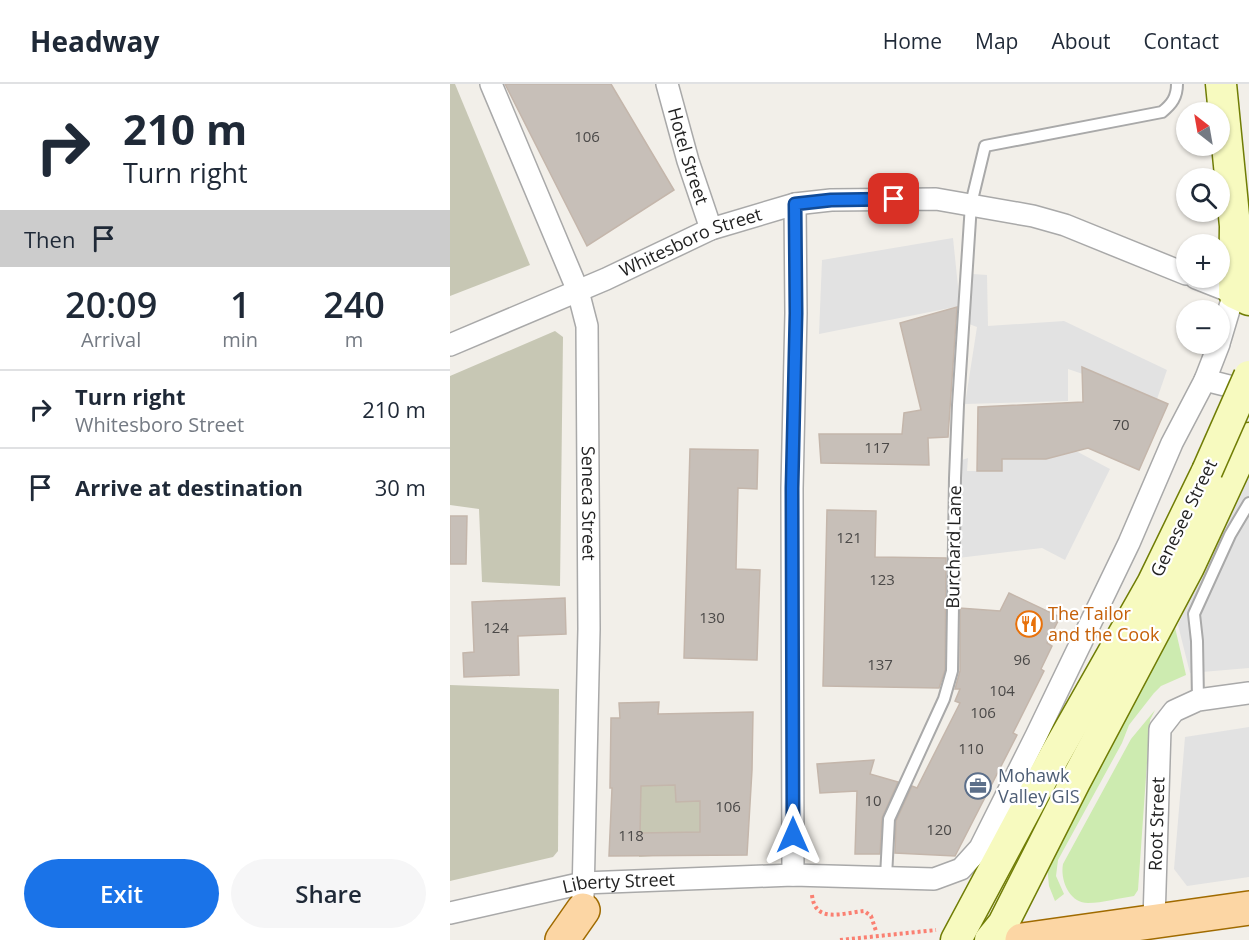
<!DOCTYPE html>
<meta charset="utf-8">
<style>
:root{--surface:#fff;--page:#f6f6f7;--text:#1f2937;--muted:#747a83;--line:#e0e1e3;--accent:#1a73e8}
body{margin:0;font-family:"Open Sans",sans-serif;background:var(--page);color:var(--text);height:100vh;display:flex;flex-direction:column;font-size:22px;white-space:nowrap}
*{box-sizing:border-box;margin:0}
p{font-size:20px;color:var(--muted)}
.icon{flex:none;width:33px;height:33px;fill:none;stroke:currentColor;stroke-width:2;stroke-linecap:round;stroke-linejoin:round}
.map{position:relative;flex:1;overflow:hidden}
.sheet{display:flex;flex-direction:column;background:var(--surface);width:450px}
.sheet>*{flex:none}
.hud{background:#fff;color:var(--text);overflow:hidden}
.needle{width:39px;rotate:329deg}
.fabs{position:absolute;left:726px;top:18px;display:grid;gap:12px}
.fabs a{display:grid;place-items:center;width:54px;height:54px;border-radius:50%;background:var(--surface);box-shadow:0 2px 4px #0004;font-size:30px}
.pin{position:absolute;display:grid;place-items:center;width:51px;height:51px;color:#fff;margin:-26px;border-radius:12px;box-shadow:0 3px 9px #0006}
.me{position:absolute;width:66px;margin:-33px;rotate:0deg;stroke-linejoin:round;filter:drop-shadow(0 0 4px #0008)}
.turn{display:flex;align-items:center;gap:21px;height:126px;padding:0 24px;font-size:27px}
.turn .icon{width:78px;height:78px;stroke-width:2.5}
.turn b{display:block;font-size:42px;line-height:51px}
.then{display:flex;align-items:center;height:57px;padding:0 24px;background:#0003;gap:12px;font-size:22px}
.eta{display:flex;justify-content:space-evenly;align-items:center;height:102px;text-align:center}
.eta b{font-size:36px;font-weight:600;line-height:42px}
.action{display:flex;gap:12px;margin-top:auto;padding:12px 24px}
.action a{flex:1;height:69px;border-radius:36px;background:var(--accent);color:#fff;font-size:24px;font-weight:600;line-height:69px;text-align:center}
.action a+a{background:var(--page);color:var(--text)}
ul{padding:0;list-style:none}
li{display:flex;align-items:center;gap:18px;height:78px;padding:0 24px;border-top:2px solid var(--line)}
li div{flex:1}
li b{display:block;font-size:22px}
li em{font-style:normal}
header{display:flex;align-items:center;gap:36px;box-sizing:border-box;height:84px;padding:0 30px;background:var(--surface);border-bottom:2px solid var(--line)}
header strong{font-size:28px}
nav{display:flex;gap:33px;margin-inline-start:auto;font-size:21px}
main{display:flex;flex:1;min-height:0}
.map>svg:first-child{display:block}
.construction{fill:#c7c7b4}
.grass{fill:#cdebb0}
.parking{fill:#e2e2e2}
.building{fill:#c7bfb8;stroke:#c4b6ab;stroke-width:1.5;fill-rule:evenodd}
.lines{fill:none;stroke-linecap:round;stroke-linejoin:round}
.service-casing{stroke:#a9a9a9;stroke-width:14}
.minor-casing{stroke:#a9a9a9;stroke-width:24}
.secondary-casing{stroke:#707d05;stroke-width:33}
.primary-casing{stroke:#a06b00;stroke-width:36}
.path{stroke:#fa8072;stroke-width:4;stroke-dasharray:3 3;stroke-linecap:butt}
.service{stroke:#fff;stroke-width:10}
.minor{stroke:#fff;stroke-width:21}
.secondary{stroke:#f7fabf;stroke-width:30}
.primary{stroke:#fcd6a4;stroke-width:33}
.secondary-bridge-casing{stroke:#707d05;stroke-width:33;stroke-linecap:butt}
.secondary-bridge{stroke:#f7fabf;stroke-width:30}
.route-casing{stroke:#114b97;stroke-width:15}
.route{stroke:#1a73e8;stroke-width:10}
.labels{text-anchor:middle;stroke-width:4.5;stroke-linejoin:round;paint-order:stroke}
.number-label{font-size:15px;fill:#4b4948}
.street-label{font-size:18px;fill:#222;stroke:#fff}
.food-label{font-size:18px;fill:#c56008;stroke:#fff;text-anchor:start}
.service-label{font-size:18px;fill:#4e5e75;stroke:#fff;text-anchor:start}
</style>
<header>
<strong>Headway</strong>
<nav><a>Home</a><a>Map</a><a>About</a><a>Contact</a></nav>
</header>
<main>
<section class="sheet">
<div class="hud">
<div class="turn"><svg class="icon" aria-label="right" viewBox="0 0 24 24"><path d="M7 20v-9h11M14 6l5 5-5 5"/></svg><div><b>210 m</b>Turn right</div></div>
<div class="then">Then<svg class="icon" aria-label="arrive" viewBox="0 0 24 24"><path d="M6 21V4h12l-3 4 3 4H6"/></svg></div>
</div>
<div class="eta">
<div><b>20:09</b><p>Arrival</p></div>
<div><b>1</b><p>min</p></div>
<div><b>240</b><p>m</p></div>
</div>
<ul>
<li><svg class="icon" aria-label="right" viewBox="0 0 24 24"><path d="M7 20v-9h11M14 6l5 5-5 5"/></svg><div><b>Turn right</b><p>Whitesboro Street</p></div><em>210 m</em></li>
<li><svg class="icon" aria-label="arrive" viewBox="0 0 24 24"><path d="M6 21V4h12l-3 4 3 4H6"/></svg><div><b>Arrive at destination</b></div><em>30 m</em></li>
</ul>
<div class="action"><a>Exit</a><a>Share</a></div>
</section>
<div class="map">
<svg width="799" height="856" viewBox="0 0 799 856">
<rect width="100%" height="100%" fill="#f2efe9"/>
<g class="construction">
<path d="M0,0H5L80,181L0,212Z"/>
<path d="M105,247L113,253L110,502L32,498L29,425L0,421V292Z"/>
<path d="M0,601L109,605L108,767L103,773L0,797Z"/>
<path d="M220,689L250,717V748L216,771L189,773L190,702L220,701Z"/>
</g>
<g class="grass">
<path d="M724,539L736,591L711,602L704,609L679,641L672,659L608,776L606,792L614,810L605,817L599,802L597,781Z"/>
<path d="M705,626L700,636L688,806L684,812C669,814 653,819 638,819C619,819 610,796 613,780L681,655Z"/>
</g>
<g class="parking">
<path d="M503,154L510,222L369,250L372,176Z"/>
<path d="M522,190L537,191L538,242L614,237L717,286L707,315L618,285V317L515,320L527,243L519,240Z"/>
<path d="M626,367L660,385L615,476L592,464L508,474L512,376L518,374L517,387H551L552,375H596Z"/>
<path d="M799,380V584L740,589L728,541Z"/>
<path d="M799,643V793L737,802L724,785L735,653Z"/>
</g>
<g class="building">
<path d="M55,0H161L224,106L137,162Z"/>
<path d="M507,223L498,353L478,354L479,381L371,379L369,350H452L454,329L471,326L450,239Z"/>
<path d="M632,283L718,320L689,386L638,364L596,375H552V387H527L528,323L633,318Z"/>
<path d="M240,365L308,366L307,405L288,404L286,485L310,486L307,576L234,574Z"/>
<path d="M377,426L426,427L425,473L496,474L495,586L489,604L373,602Z"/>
<path d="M0,432H17L16,480H0Z"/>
<path d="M559,509L610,533L597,559L602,562L591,585L594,587L563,649L567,651L505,772L445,769L446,737L462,702L467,704L510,619L505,617L510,605H505L510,587V524L550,527Z"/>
<path d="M115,514L116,550L68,552L69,591L14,593L13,569L24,568L22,518Z"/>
<path d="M209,618L208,630L303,628L302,686L297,771L159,772L162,704H160L161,634H170L169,619ZM225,701L226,718L250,717V748L190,749L191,702Z"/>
<path d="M424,676L420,690L448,698L432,734L430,770H405L407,707L370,709L367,680Z"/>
</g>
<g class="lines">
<g class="service-casing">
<g id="service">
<path d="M748,616L747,557L744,530L780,451L799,419"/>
<path d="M436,793L439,735L494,615L502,587L505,394L508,321L521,120L535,62L712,28C722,20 727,13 727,0"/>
</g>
</g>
<g class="minor-casing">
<g id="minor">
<path id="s1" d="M41,0L128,207L137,242L139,545L133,813"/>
<path id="s2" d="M217,0L238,77L261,145"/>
<path d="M746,194L784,209L770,256"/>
<path id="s3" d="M0,261L156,195L261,145L345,120L381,116L486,115L583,132L615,141L736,190"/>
<path d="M755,296L799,307"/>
<path d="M343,791L342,404L346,229L345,120"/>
<path id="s4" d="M0,829L133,799L343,791L484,795L511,785L530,764L586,652L679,459L722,359L755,296L769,260"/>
<path id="s5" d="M704,836L710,645L724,627L748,616L799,609"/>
</g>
</g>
<g class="secondary-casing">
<g id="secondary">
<path d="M771,0L785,142L784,209L799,216"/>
<path d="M506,856L605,671L702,500L757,387"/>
<path d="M540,856L553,840L625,698L739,483L799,354"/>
</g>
</g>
<g class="primary-casing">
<g id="primary">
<path d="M112,856L133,826"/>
<path d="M572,856L799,824"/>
</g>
</g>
<g class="path">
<path d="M362,811C365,840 392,829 414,827L421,832L426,847"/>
<path d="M390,856L486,846"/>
</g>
<use href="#service" class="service"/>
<use href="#minor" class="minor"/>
<use href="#secondary" class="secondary"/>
<use href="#primary" class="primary"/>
<g class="secondary-bridge-casing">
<path id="secondary-bridge" d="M757,387L799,292"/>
</g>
<use href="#secondary-bridge" class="secondary-bridge"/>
</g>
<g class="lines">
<g class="route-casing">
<path id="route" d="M343,751L342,404L346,229L345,120L381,116L444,115"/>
</g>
<use href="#route" class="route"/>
</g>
<defs>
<g id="restaurant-ring" transform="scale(1.35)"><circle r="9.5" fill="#fff" stroke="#e8710a" stroke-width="1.5"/><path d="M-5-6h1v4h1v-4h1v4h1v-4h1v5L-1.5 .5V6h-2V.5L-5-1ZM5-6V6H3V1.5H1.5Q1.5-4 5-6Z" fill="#e8710a"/></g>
<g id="office-ring" transform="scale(1.35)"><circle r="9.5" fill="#fff" stroke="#5c6f8a" stroke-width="1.5"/><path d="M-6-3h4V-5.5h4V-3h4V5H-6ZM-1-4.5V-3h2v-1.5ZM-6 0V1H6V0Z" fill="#5c6f8a"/></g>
</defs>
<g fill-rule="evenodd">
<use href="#restaurant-ring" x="579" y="540"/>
<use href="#office-ring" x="528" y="702"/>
</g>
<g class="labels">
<g class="number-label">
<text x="137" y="58">106</text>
<text x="671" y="346">70</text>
<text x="427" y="369">117</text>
<text x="399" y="459">121</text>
<text x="432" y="501">123</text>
<text x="262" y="539">130</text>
<text x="46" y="549">124</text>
<text x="572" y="581">96</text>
<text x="430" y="586">137</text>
<text x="552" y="612">104</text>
<text x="533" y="634">106</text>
<text x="521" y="670">110</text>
<text x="423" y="722">10</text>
<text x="278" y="728">106</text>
<text x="489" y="751">120</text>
<text x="181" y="757">118</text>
</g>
<g class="street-label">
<text dy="6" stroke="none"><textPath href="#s2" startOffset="75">Hotel Street</textPath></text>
<text dy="6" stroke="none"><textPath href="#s3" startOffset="262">Whitesboro Street</textPath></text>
<text dy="6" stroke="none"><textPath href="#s1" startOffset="438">Seneca Street</textPath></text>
<text transform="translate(734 434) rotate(-64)" y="6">Genesee Street</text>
<text transform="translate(504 463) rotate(-89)" y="6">Burchard Lane</text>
<text dy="6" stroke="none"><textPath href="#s5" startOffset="96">Root Street</textPath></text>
<text dy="6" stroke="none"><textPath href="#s4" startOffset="172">Liberty Street</textPath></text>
</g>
<g class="food-label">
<text x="598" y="536">The Tailor<tspan x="598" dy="21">and the Cook</tspan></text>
</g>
<g class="service-label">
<text x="548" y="698">Mohawk<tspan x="548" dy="21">Valley GIS</tspan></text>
</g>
</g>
</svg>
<div class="fabs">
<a><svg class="needle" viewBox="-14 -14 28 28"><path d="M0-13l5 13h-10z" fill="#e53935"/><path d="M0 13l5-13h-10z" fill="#747a83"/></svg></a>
<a><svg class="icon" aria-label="search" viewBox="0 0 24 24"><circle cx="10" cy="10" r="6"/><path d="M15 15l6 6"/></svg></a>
<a>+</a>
<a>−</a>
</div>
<div class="pin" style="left:444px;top:115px;background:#d93025"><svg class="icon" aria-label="arrive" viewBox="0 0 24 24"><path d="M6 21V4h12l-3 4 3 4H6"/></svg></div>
<svg class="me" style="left:343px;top:751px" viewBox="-20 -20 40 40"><path d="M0-17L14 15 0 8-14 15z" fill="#1a73e8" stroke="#fff" stroke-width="4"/></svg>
</div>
</main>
